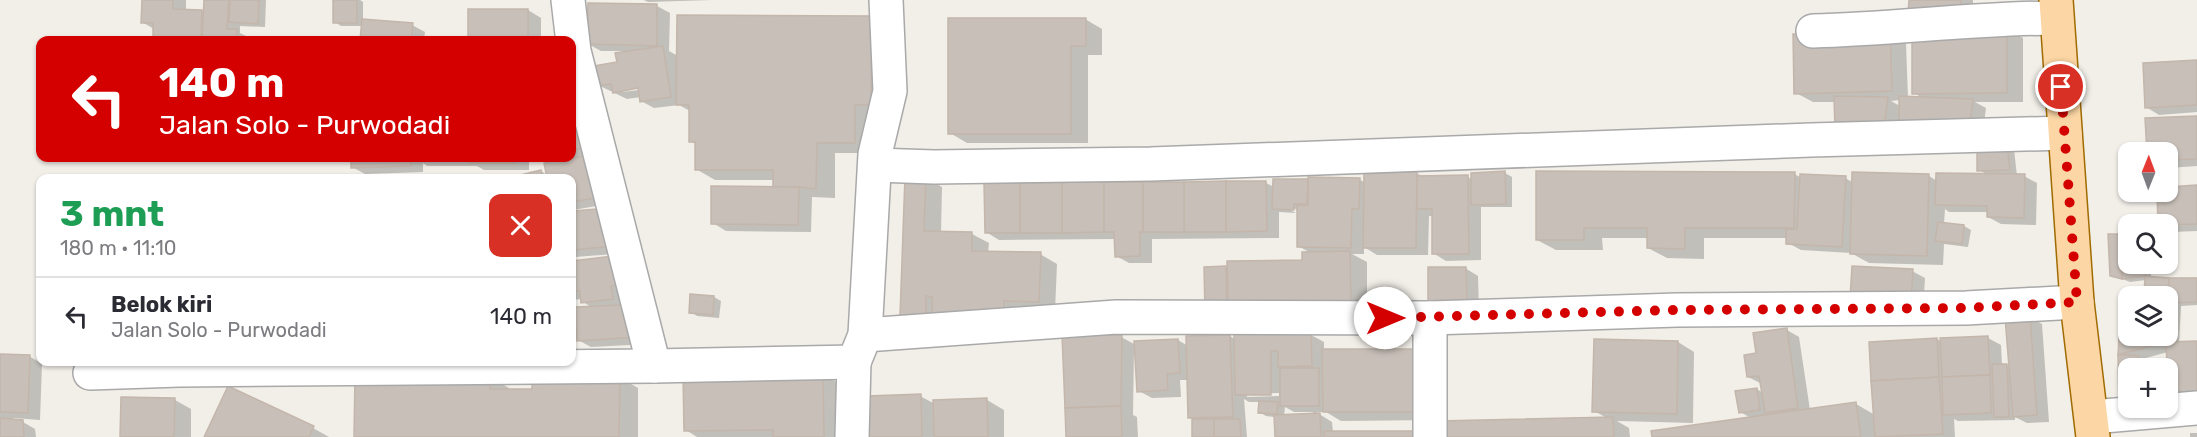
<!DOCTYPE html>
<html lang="id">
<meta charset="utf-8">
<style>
:root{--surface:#fff;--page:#f2f2f3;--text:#2b2b33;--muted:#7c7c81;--line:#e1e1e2}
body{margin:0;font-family:Rubik,sans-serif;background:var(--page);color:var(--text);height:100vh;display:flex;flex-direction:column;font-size:22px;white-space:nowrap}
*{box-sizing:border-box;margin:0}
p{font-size:20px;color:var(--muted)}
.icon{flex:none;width:33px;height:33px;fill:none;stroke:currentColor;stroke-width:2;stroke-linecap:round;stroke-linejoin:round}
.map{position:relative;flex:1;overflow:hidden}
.side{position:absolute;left:36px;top:174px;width:540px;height:192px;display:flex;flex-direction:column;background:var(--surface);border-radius:12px;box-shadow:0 2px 4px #0004}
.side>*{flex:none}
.hud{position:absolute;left:36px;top:36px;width:540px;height:126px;border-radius:12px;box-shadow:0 2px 4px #0004;background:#d40000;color:#fff;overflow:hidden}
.needle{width:39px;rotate:1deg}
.buttons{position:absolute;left:2118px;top:142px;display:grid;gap:12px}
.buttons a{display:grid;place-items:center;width:60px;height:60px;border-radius:12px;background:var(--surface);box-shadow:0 2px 4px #0004;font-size:30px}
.pin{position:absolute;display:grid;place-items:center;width:51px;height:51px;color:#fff;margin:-26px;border:3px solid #fff;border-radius:50%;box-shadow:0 2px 6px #0007}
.me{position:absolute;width:66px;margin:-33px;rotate:90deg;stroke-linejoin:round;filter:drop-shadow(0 0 4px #0008)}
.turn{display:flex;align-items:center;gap:21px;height:126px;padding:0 24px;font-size:27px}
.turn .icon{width:78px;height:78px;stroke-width:2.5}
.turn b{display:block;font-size:42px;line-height:51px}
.round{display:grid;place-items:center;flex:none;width:63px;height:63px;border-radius:12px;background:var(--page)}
.summary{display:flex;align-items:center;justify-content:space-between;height:102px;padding:0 24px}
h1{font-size:36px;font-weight:700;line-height:45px;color:#1e9e55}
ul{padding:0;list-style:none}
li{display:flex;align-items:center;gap:18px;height:78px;padding:0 24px;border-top:2px solid var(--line)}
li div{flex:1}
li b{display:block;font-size:22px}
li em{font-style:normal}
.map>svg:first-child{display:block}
.shadow{fill:#0003;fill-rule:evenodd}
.building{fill:#c7bfb8;stroke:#c4b6ab;stroke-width:1.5}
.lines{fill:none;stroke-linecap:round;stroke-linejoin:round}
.minor-casing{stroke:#a9a9a9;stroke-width:36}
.major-casing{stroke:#a06b00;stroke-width:36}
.minor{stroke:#fff;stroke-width:33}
.major{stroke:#fcd6a4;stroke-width:33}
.route{stroke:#d40000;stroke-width:10;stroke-dasharray:0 18}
</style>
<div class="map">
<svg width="2197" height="437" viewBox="0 0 2197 437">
<rect width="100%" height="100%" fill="#f2efe9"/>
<g class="shadow">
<path d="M143,0H186V11H205V0H266L265,27L240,26V33L250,38V40H154V29L142,22Z"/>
<path d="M334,0H360L363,2V20L412,25L425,32L424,40H361L363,26H341L335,22Z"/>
<path d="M644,0H712L648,2Z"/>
<path d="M1910,0H1973V23Z"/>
<path d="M589,4L657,6L670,13L669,51L678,56L890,28L873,153H835V198L812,197L811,232L726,231L713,223L774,188V180H715L696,169V144L690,141V111L679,105L654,108L641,101V97L627,99L598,85L618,64L626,51H601L588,44ZM645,86L646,89L623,92L621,90Z"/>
<path d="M469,10H528L541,18V40H469Z"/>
<path d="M1085,19L1102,29V55H1088V143H967L950,133Z"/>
<path d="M2006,28L2023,38V102H1975L1986,108L1983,131L1897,136L1835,102H1813L1796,93L1890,33L1906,43L1908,98L1924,99L1914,93ZM1900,100V106L1891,101Z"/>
<path d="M2197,62V112L2159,115L2146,107Z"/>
<path d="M572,106L614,203L573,210V212L627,253L575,257L572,256V178H523L522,176L541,171L548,176L550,163L542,158H572Z"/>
<path d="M2197,117V166L2168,168V153H2148Z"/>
<path d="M1978,145L2014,149L2017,176H2024L2037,183L2036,225L2001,224L1988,217L1989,212H1949L1945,209L1944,224L1964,226L1971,230L1968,247L1944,244L1943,265L1869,263L1851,253L1801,250L1788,243V238H1704V259L1667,258L1648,248V238H1602L1603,250H1556L1537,240L1794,174L1802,178H1845L1854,183L1929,176L1937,181L1988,175L1979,170Z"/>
<path d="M352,158H529V170H484L477,166H427L423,163V172L365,174L352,167ZM426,158H475V161H426Z"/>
<path d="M1416,173L1424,177H1468L1472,180V174L1505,173L1512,177V207H1481V260L1446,261L1433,253V216H1429L1428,255H1377L1364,247V254H1352L1367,262V315L1213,317L1226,267L1229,269L1303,261L1311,253L1298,246L1299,211L1288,205L1287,208L1296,213L1279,212V238L1152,239V263H1129L1116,256V239L999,240L986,232L1266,183L1274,187L1307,181L1359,179L1365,183Z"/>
<path d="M925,177L942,187L941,233L972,234L989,243L988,253L1040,254L1057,264L1055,311L919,324Z"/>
<path d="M2197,187V231L2172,232L2168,229V225H2159L2158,192H2168V188Z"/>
<path d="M2128,234V264H2151V278L2197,279V305L2181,306L2179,343H2197V399H2182L2169,392L2168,352L2142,359L2145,361V369H2128L2127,412L2124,357L2119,354L2121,318H2128V336H2168V297H2145L2146,280L2130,282L2112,275L2110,236Z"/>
<path d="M613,257L649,344L591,347L578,340L593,308L583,302L582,299L572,300V262Z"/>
<path d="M1854,267L1912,271L1925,278L1923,309Z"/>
<path d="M1465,268L1478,276L1479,310L1442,311Z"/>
<path d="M692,296L714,297L721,301L719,318L697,316L691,312Z"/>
<path d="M2030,317L2042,324L2049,422L2027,423L2015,417V420L1958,421L1954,419L1955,437H1654L1751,418L1740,412L1757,389L1763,393L1762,384L1748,377L1757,354L1787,330L1799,337L1810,410L1856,404L1875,415L1937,339L1942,342L1988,338L2001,345L2002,365L2010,367Z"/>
<path d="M1311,335L1324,342V351L1438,420L1341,421L1326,412H1316L1332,422L1333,432L1431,437H1276L1275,417L1266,416L1259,412L1260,402H1249L1244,399L1247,437H1193V419L1190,417L1189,380H1180L1181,397L1152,398L1139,391L1136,350H1134L1133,415L1137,417L1138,437H1067L1121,337L1136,345L1178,340L1188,346L1230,336L1236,340ZM1279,393V396L1247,397V394ZM1285,407L1294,412H1313V415L1284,416Z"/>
<path d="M1678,342L1694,352L1693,423L1617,421L1629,428L1630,437H1440L1607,418L1594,411Z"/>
<path d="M0,355L29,356L42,364L40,420L13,418V421L23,422L35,429L36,437H0Z"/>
<path d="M823,374L840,384V437H697L686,430Z"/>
<path d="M490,377L509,388V390H533L619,377L638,388V437H356Z"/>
<path d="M920,396L935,404L987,400L1004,410V437H870Z"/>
<path d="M175,400L191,409V437H121Z"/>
<path d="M313,428L329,437H206Z"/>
<rect x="2190" y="433" width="7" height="4"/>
</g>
<g class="building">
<path d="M142,0H173V9L202,10L201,40H153V23H141Z"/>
<path d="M204,0H229L227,29H237V40H202Z"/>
<path d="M230,0H259L258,24L229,22Z"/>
<rect x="333" y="0" width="24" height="23"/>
<path d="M1909,0H1961L1960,16L1908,15Z"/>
<path d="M588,3L657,4V46L587,44Z"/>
<rect x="468" y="9" width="60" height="31"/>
<path d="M677,15L872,16L871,105H855V143H817L816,189L799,187L773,188V170H695V142H689V105H676Z"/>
<path d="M948,18H1086V46H1071V134H948Z"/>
<path d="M362,19L413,23L411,40H360Z"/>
<path d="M1912,27H2007V93L1912,94Z"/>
<path d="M1890,32L1892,91L1794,94L1793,34Z"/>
<path d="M663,46L671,97L640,102L638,88L613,93L611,84L596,86L593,66L617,62L615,53Z"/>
<path d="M2197,60V105L2145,108L2143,63Z"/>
<path d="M1834,96L1888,97L1884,129L1835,130Z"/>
<path d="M1899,96L1973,99L1970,125L1899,127Z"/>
<path d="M572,105L586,146L572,151Z"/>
<path d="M2197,116V159L2168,160V153H2147L2145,118Z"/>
<path d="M1977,143L2007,144L2010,170L1977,171Z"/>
<path d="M595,154L602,197L572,202V178H547L544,163Z"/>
<path d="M351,158H410L411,166L351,168Z"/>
<path d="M413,158H467V160L413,159Z"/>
<rect x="469" y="158" width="47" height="5"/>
<path d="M541,170L543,178H521L520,175Z"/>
<path d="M1364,171H1417L1416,248H1363Z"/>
<path d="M1505,171L1506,204L1471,205V173Z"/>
<path d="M1536,171L1795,172L1794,228H1685V249L1647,248V228H1584V240H1536Z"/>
<path d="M1852,172L1929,174L1927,256L1850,254Z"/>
<path d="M1936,173L2025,174L2024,218L1987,217V206L1935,205Z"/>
<path d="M1800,174L1846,176L1842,247L1786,244V229H1797Z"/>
<path d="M1468,175L1469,254H1432V209H1417V176Z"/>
<path d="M905,176H926L924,231L972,232V251L1041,252L1039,302L1004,301V313L932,321V297L926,296V317L900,316Z"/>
<path d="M1308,177L1360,178L1359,209H1352L1351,248L1297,247V205H1308Z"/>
<path d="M1273,179H1308L1307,204H1294V210L1272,209Z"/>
<path d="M1226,181H1266L1267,231L1226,232Z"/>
<path d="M1226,181V232H1184V182Z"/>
<path d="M1062,182H1104V232L1062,233Z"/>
<path d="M1062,182V233H1020V183Z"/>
<path d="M1104,182H1143V232H1140V256L1115,257L1114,232H1104Z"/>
<rect x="1143" y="182" width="41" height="50"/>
<path d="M984,183H1020V233H985Z"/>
<path d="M2197,185V224L2158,225L2157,192H2168V187Z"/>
<path d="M711,186L799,187L798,225L711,224Z"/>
<path d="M611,208L615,246L572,250V211Z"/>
<path d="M1938,222L1964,225L1962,244L1935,241Z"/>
<path d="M2128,233V264H2145V276L2122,279L2120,234Z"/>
<path d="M2108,234H2120L2122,279L2110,276Z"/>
<path d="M1350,251L1351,307L1228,308L1227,261L1302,260V252Z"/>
<path d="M613,256L617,285L611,286L613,299L581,303L580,291L572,292V261Z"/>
<path d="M1226,266L1227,313L1205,314L1204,267Z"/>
<path d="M1852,266L1913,269L1911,302L1850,299Z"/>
<path d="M1428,267H1466L1467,303L1428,304Z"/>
<path d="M2145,276L2169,278L2168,314V297H2144Z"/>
<path d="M2169,278H2197V302L2168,303Z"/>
<path d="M690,294L714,296L713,315L689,313Z"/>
<path d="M624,305L637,337L577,341L575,307Z"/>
<path d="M2030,315L2037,415L2013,417L2005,317Z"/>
<path d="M2120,316L2128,317V336H2166V342L2118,355Z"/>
<path d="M1787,328L1798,408L1765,413L1759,376L1747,377L1744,355L1756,353L1753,333Z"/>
<path d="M1311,333L1312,366L1278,367V351H1271V395H1235L1234,334Z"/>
<path d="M1062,335H1122L1121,406L1065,408Z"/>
<path d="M1230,335L1233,417L1188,418L1186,336Z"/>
<path d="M1988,336L1990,375L1942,377L1940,338Z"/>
<path d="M1937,338L1939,377L1871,381L1869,342Z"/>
<path d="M1178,339L1180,373L1167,374L1168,390L1137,392L1134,341Z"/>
<path d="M1594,339L1678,341L1677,414L1592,412Z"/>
<path d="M2197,341V392L2168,393L2166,342Z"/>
<path d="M1322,349H1422V412H1323Z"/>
<path d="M0,354L30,355L28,413L0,412Z"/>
<path d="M2118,355H2138L2139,369H2128V408L2119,409Z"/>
<path d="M1992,364H2007L2009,417H1994Z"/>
<rect x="1280" y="368" width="39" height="38"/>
<path d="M823,373L824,437H773V430L684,431L683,374Z"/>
<path d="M355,374L490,376V389H532V375L620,376L619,437H354Z"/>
<path d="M1990,375L1991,413L1943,415L1942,377Z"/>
<path d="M1939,377L1943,434L1875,437L1871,381Z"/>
<path d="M228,386L314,426L309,437H204Z"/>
<path d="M1757,388L1760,410L1739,413L1735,391Z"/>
<path d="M921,394L922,437H868L867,396Z"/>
<path d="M121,397L175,398L174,437H120Z"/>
<path d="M987,398L988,437H934L933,400Z"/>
<path d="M1259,401L1278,402L1277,414L1258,413Z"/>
<path d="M1856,402L1861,437H1652L1651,431Z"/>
<path d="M1121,406L1122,437H1066L1065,408Z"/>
<path d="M1320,413L1321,437H1275L1274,415Z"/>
<path d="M1613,417L1614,437H1439L1438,421Z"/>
<path d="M0,418L23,420L24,437H0Z"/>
<rect x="1192" y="419" width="22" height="18"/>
<path d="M1214,419H1240L1241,437H1214Z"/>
<rect x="1324" y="431" width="99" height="6"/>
</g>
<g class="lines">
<g class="minor-casing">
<g id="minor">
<path d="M568,0L574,51L654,366"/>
<path d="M1813,31C1894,29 1975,18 2056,18"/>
<path d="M875,165L934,167L1151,164L1811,140L2065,133"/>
<path d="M1430,318V437"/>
<path d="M865,335L1116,317L1430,318L1677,310L1966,308L2077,302"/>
<path d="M90,373L179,370L654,366L854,362L865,335L875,154L890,91L886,0"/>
<path d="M2092,417L2197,408"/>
<path d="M852,437L854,362"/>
</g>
</g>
<g class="major-casing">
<path id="major" d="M2056,0L2077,302L2093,437"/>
</g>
<use href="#minor" class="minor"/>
<use href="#major" class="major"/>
</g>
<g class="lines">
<path class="route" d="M1385,318L1677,310L1966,308L2077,302L2061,87"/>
</g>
</svg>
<div class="buttons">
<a><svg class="needle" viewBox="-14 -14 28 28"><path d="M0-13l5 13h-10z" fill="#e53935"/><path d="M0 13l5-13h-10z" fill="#7c7c81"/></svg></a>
<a><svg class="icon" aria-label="search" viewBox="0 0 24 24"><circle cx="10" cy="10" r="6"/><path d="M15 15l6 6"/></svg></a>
<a><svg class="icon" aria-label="layers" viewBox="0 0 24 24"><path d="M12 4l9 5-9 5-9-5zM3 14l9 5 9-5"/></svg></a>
<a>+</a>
</div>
<div class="pin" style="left:2061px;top:87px;background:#d93025"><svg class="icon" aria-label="arrive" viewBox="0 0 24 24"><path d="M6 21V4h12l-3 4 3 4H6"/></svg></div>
<svg class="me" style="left:1385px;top:318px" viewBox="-20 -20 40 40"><circle r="19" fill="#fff"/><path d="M0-13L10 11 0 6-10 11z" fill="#d40000"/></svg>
<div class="hud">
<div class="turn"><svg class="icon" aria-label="left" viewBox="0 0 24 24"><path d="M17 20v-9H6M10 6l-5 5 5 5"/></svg><div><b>140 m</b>Jalan Solo - Purwodadi</div></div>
</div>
<section class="side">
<div class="summary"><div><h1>3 mnt</h1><p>180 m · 11:10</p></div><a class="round" style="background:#d93025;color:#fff"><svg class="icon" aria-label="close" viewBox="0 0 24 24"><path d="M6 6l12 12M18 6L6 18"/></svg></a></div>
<ul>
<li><svg class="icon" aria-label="left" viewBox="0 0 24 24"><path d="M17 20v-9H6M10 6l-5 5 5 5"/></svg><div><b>Belok kiri</b><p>Jalan Solo - Purwodadi</p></div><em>140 m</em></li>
</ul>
</section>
</div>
